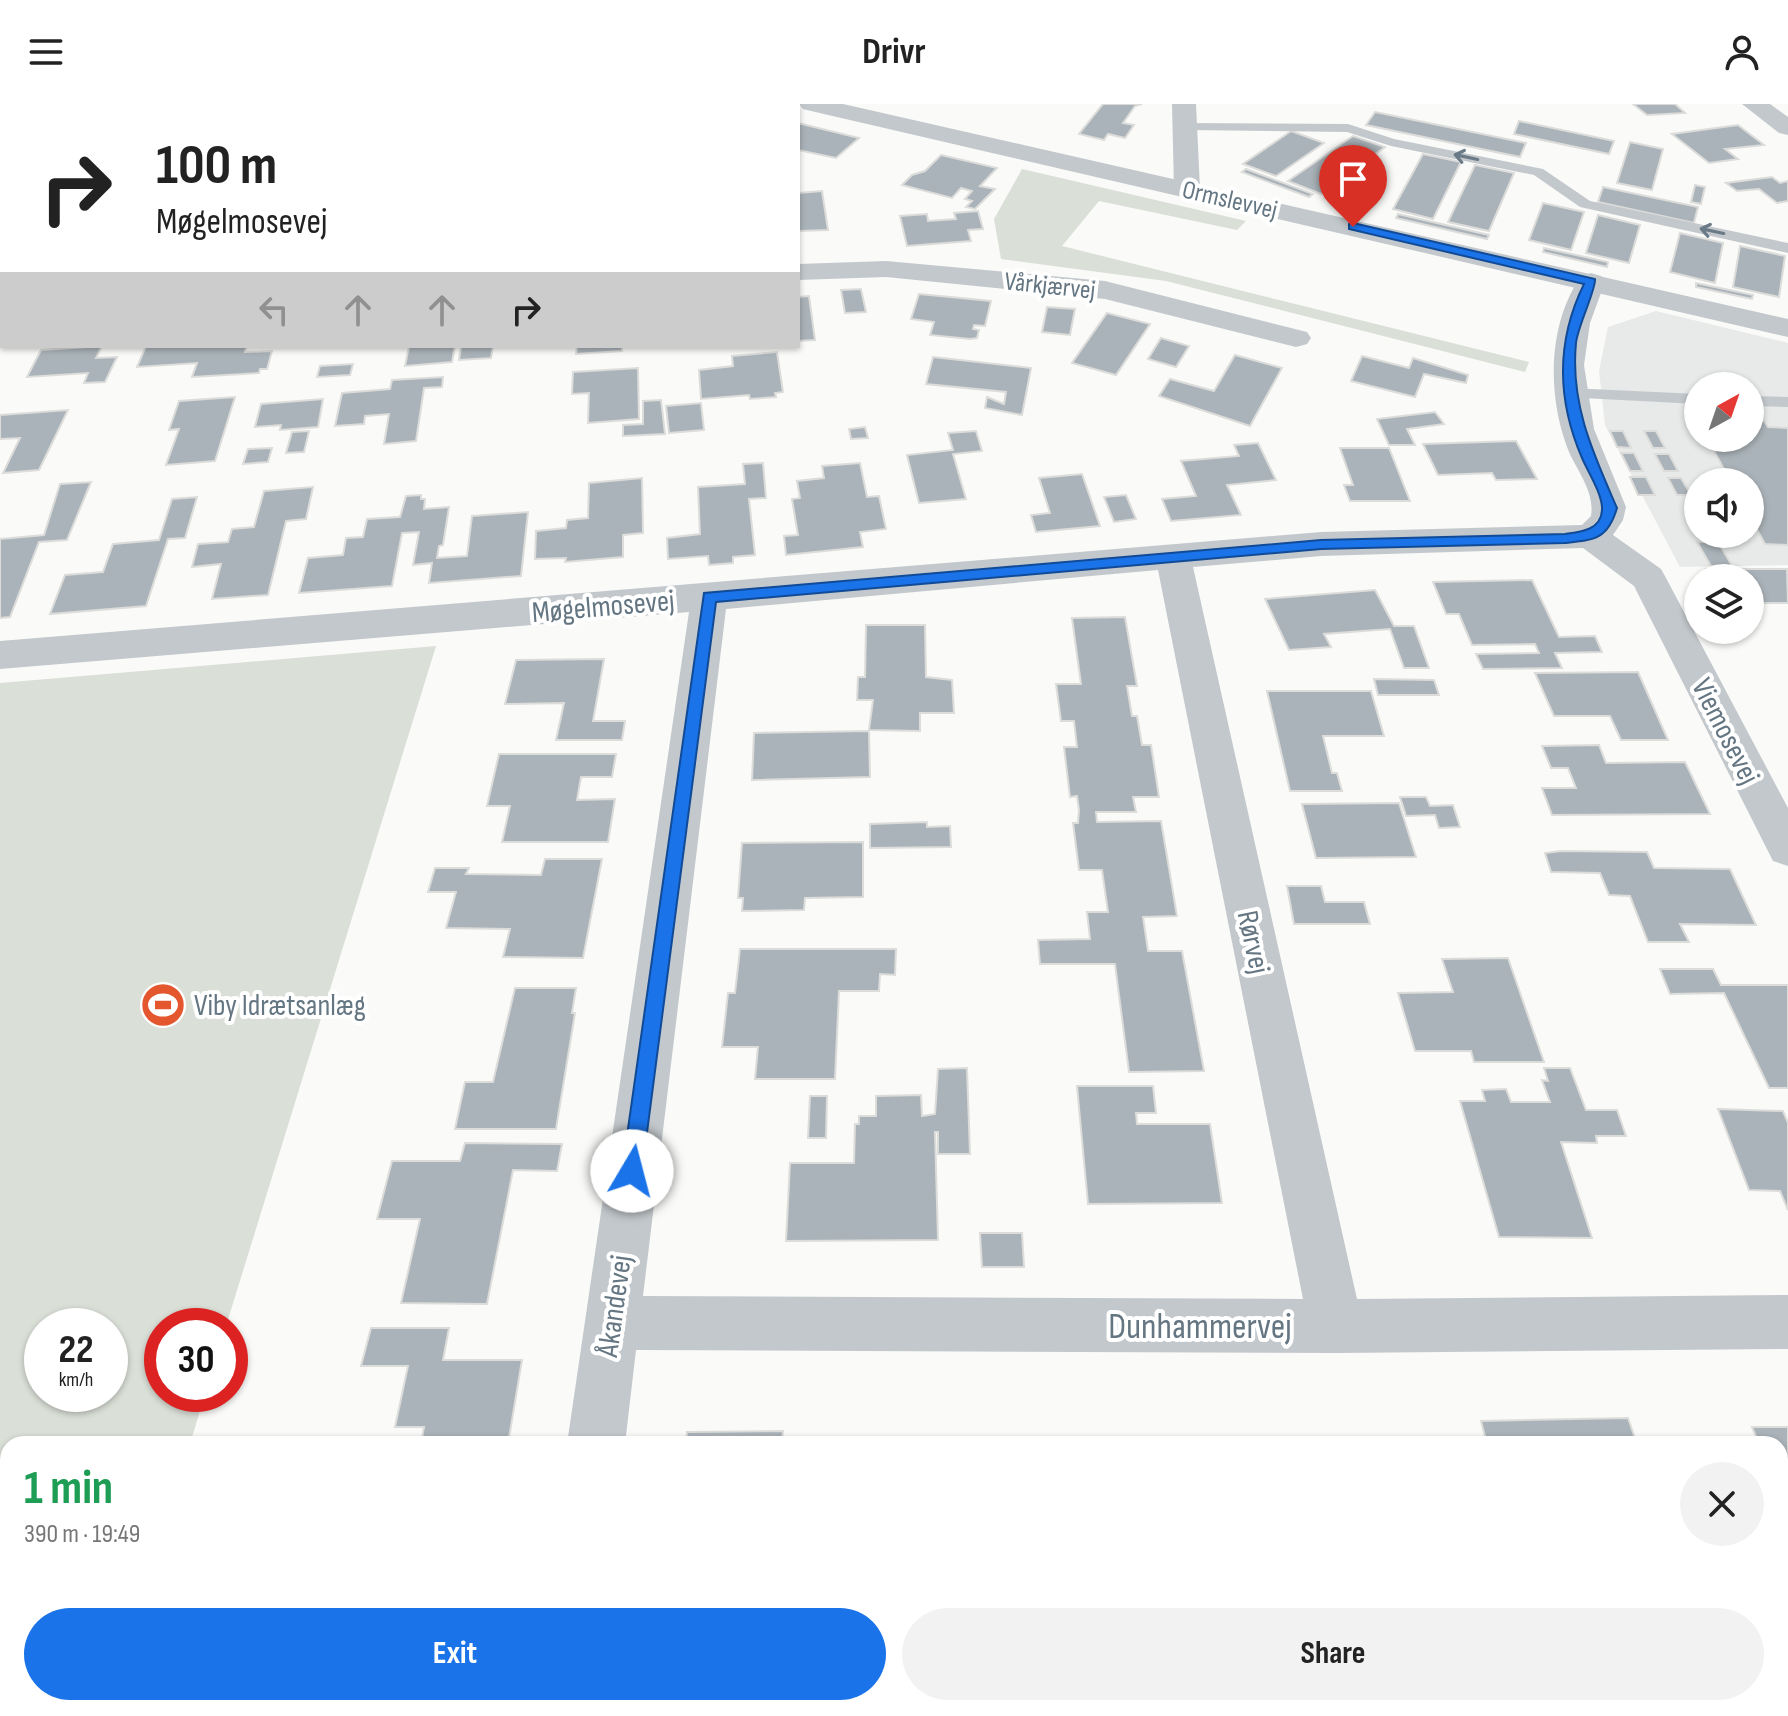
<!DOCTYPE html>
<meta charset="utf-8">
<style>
:root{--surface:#fff;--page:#f2f2f2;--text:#222;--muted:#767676;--accent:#1a73e8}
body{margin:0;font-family:"Sofia Sans Condensed",sans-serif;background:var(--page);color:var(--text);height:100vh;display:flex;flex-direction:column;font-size:30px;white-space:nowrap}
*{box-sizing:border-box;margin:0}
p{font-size:26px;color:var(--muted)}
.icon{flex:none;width:44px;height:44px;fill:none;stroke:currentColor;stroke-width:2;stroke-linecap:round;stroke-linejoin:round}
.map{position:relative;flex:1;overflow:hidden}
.sheet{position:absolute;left:0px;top:1332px;width:1788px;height:280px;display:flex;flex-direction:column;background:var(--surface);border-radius:24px 24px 0 0;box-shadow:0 2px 6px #0004}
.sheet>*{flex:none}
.top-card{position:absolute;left:0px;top:0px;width:800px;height:244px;box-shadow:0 2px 6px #0004;background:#fff;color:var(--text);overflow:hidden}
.needle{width:52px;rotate:40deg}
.buttons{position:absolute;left:1684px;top:268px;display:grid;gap:16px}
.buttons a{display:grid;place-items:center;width:80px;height:80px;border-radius:50%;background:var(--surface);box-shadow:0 2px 6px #0004;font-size:40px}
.speed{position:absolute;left:24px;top:1204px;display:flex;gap:16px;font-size:40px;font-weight:700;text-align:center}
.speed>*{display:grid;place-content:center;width:104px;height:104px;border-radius:50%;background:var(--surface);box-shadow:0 2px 6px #0004;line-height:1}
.speed small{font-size:20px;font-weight:400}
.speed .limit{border:12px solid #d22;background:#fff;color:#111}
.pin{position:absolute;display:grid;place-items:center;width:68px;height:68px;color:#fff;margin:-82px -34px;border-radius:50% 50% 50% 0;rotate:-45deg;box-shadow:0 0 8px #0007}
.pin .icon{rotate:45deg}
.me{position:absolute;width:88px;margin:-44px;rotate:8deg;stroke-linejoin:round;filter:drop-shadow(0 0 6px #0008)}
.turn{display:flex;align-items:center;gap:28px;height:168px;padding:0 24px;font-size:36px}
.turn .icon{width:104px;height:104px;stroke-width:2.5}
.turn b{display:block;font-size:56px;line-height:68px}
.lanes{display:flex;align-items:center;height:76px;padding:0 24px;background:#0003;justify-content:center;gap:40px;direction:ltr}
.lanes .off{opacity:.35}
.round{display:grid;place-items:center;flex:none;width:84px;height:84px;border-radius:42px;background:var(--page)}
.overview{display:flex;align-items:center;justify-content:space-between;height:136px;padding:0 24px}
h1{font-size:48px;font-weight:700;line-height:60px;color:#1e9e55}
.button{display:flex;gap:16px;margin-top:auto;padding:16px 24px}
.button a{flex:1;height:92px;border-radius:48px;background:var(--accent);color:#fff;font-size:32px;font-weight:700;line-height:92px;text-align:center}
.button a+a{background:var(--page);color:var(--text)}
header{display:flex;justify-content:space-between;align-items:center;height:104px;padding:0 24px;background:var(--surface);font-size:36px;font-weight:700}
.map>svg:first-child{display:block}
.built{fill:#e8e9e9;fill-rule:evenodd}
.green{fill:#dadfd7;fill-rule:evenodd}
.building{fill:#aab3b9;stroke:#dcdcda;stroke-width:2}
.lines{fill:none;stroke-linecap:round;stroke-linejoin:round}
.service{fill:#c3c8cc;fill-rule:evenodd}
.minor{fill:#c3c8cc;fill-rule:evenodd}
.tertiary{fill:#c3c8cc;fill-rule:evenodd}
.oneway{stroke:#6a7a87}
.route{fill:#1a73e8;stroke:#114b97;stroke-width:2}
.labels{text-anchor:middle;stroke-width:8;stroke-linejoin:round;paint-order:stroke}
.far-street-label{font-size:26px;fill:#657683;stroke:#fff}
.street-label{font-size:30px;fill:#657683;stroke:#fff}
.poi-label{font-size:30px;fill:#657683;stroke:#fff;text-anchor:start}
.near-street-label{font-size:36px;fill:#657683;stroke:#fff}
</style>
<header><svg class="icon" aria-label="menu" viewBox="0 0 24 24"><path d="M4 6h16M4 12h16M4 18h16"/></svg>Drivr<svg class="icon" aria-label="person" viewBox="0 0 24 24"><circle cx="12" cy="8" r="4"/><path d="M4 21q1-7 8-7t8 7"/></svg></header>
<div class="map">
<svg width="1788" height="1612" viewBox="0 0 1788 1612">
<rect width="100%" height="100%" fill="#fafaf8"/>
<path class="built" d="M1656,207L1788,239V461L1680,463L1605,321L1599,267L1608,223ZM1698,282H1750V334H1698ZM1698,378H1750V430H1698Z"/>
<g class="green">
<path d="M1022,65L1246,117L1237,126L1099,97L1062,142L1529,258L1525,268L1166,177L1001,155L994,115Z"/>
<path d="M436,542L226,1222H162V1290H205L190,1340H8V1604H109L106,1612H0V579ZM42,1222H110V1290H42Z"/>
</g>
<g class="building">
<path d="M1103,0H1142L1135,2L1123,19L1134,21L1125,34L1108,30L1104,36L1079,30Z"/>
<path d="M1633,0H1675L1685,9L1647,11Z"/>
<path d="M1375,8L1526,39L1520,53L1366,21Z"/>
<path d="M1519,17L1614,37L1609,50L1514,30Z"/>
<path d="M798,19L859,34L836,54L798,46Z"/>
<path d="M1738,21L1764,41L1725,45L1738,55L1709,59L1672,30Z"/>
<path d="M1291,27L1324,39L1276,72L1243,60Z"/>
<path d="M1353,32L1385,43L1321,90L1288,77Z"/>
<path d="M1630,38L1663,45L1652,86L1617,79Z"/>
<path d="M1423,50L1461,58L1433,115L1393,105Z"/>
<path d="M941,51L997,64L980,82L995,85L975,105L966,103L972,97L965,95L972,87L961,84L952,94L902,81L912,71L925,67Z"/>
<path d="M1475,61L1514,69L1489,127L1448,118Z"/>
<path d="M1246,65L1313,90L1309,93L1242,68Z"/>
<path d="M1772,73L1780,79L1788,77V97L1777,99L1759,85L1737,87L1726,79Z"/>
<path d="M1695,81L1705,83L1701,100L1691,98Z"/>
<path d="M1603,83L1698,103L1694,119L1598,98Z"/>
<path d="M822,87L828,126L798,127V89Z"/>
<path d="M1543,99L1584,108L1571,146L1529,136Z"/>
<path d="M978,107L983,125L968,126L971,137L907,142L900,112L927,110L928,117L956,115L954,109Z"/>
<path d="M1398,110L1489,131L1487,135L1396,114Z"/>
<path d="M1598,111L1640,121L1629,159L1586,149Z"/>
<path d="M1680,129L1723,139L1715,179L1670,168Z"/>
<path d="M1740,142L1785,152L1779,193L1733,183Z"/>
<path d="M1544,144L1608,158L1607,163L1543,148Z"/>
<path d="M1696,179L1753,191L1752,195L1696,183Z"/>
<path d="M861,185L866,208L845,209L841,186Z"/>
<path d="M919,190L991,197L985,222L974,221L973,225L979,226L977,234L970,235L930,231L934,218L911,215Z"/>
<path d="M809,192L815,236L798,237V193Z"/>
<path d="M1047,203L1075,205L1070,231L1042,228Z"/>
<path d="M1107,209L1150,220L1116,271L1072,259Z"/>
<path d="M1161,234L1189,242L1176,263L1148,255Z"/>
<path d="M102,242L96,254L117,253L105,278L84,279L88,269L27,273L41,246Z"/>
<path d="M146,242H247L245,248L272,247L267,265H260L259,269L192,273L197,259L137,263Z"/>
<path d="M409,242H455L452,258L405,262Z"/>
<path d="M461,242H493L491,254L459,256Z"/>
<path d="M577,242H622V247L576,250Z"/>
<path d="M777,248L783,288L775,289L776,293L750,295L749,291L701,295L699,266L733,262L732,252Z"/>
<path d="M1235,251L1282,264L1250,322L1159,292L1170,275L1214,287Z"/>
<path d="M1362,252L1409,264L1413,254L1468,271L1466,279L1424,270L1415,293L1351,277Z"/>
<path d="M933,253L1031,264L1022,311L985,304L987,293L1004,300L1006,288L926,280Z"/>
<path d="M353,260L350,271L317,273L320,262Z"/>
<path d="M638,264L639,315L588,319L589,289L572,290L573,268Z"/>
<path d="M443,273L442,283L424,284L416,337L384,340L389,310L365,312L364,320L335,322L342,289L390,285L392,276Z"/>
<path d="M235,293L215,357L166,361L179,325L169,326L179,297Z"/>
<path d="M323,295L318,323L280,326L281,321L255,323L261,300Z"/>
<path d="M661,296L665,330L623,332V321L643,320V297Z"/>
<path d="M701,299L704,326L669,329L666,302Z"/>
<path d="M68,306L39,366L3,369L20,334L0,335V311Z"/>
<path d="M1435,308L1444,320L1407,325L1415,341H1389L1377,315Z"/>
<path d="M1750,313L1762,314L1768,323L1788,324V441L1765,440L1750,413V378H1731L1707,334H1750Z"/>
<path d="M865,323L868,334L851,335L849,325Z"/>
<path d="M309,327L304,348L286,349L292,328Z"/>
<path d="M976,327L982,347L953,350L966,395L919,399L907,351L953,346L948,329Z"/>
<path d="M1610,327H1623L1631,344L1617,343Z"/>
<path d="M1644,327H1656L1665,344H1653Z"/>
<path d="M1516,337L1537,375L1496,376L1492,369L1438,371L1423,340Z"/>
<path d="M1258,339L1276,376L1227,381L1241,411L1171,417L1162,395L1196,392L1181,357L1239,352L1234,341Z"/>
<path d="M272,344L268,358L243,360L248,345Z"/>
<path d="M1340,344H1389L1410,397H1350L1344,381H1353Z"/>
<path d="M1621,349H1634L1643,367H1630Z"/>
<path d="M1655,350H1669L1678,367H1664Z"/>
<path d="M763,359L766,394L749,395L755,451L733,453V459L709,461L708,452L668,455L667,434L700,430L698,383L745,380L743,360Z"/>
<path d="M860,359L867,393L879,392L886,425L860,428L863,443L786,451L784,432L798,431L792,395L800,394L797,377L824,374L822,362Z"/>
<path d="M1082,370L1100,422L1036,428L1031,411L1050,409L1039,374Z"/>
<path d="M1630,373H1646L1655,391H1638Z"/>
<path d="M642,374L643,429L623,431V453L565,458L566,454L535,455L536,427L566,424L567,416L588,414L589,379Z"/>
<path d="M1668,374H1681L1691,391H1677Z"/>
<path d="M91,378L67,436L39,438L10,513L0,514V435L44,431L60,380Z"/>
<path d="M313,383L306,415L286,417L268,491L212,495L221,460L192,463L198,440L228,438L232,425L254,423L264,387Z"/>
<path d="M421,391V395H425L424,405L449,403L443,441L439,442L437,454L467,452L472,412L528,408L521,472L429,479L432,459L413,461L419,428L402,429L392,482L299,489L308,454L343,451L346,434L363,433L367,415L400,413L406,392Z"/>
<path d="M1126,391L1136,415L1114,418L1104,393Z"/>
<path d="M197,393L185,434L168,435L146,502L50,510L65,471L103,468L113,440L159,436L172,395Z"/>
<path d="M1697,438H1718L1734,465H1787L1788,499H1750V474H1711L1706,465H1721L1719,462H1711Z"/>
<path d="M1532,476L1559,533L1595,532L1602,548L1555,549L1562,564L1483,565L1476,550L1539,549L1535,540L1472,541L1459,510H1446L1433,478Z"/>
<path d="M1375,486L1394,522H1414L1429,564H1404L1390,525L1324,530L1331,543L1289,546L1265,495Z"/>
<path d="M1125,513L1137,582H1127L1132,612H1137L1142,641H1151L1159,693H1133L1136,708H1096L1097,718L1161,717L1177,812L1143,813L1148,847H1182L1204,967L1129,968L1115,860H1040L1038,836L1090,835L1087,808H1108L1102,766H1079L1073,719H1078L1079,706L1077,692L1070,693L1064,643H1077L1074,617H1061L1056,580H1081L1072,514Z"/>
<path d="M866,521H925L926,573L952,576L954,609H920V627L869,626L873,596H857L858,573H865Z"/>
<path d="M604,555L593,617H625L622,636H556L564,599L505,600L516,556Z"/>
<path d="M1638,568L1668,636H1621L1610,612H1554L1535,569Z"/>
<path d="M1374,575L1434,576L1439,591H1378Z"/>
<path d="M1267,587H1371L1384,632H1323L1332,669H1337L1342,687H1290Z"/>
<path d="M869,627L870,673L752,676L754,629Z"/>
<path d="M1599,641L1606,659L1685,658L1710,710L1552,711L1542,684H1576L1568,664H1551L1542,642Z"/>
<path d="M499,650H616L612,673H581L577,696L615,695L608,738H502L510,702H487Z"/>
<path d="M1400,693H1426L1430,702L1453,701L1460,723L1439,724L1435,711L1406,712Z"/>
<path d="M1399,699L1416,753L1316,754L1302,700Z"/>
<path d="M927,718V723L950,722L951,743L870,744V720Z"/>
<path d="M863,738V793L805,794L804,806L742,807L743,794H738L742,739Z"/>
<path d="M1561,747L1647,748L1654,764L1730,765L1756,821L1680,820L1689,838H1648L1630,792L1609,791L1600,769L1551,768L1545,749Z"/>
<path d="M545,755H602L583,854L503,853L510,825L446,824L456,788H428L435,764H469L466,770L541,771Z"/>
<path d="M1287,782H1321L1325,798H1364L1370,820H1294Z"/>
<path d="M740,845H896L895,871L880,870L879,887H839L835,975H755L758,943H722L728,889H735Z"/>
<path d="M1508,854L1544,958H1474L1471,947H1415L1398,889L1453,888L1442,855Z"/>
<path d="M1660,865H1713L1721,881H1788V984H1769L1724,889L1670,890Z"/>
<path d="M515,884H576L572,909H575L556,1025H455L465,978H493Z"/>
<path d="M967,964L970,1050H938V1028H935L938,1136L786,1137L790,1059H854L855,1020H859V1012H876V992L921,991L922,1012L935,1010L938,965Z"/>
<path d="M1544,964H1570L1586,1006H1617L1626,1032H1596L1597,1039L1561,1038L1592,1134L1499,1133L1460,997H1485L1482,986L1506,985L1511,998H1550L1542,976L1548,977Z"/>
<path d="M1077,982H1153L1156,1009H1136L1137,1020H1210L1222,1099L1088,1100Z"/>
<path d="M810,992H827L826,1034H808Z"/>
<path d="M1718,1005L1783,1007L1788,1019V1106L1780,1087L1749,1086Z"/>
<path d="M465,1039L562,1040L557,1067L513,1066L487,1200L401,1199L420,1115H377L392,1057H460Z"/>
<path d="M980,1129H1022L1024,1163H982Z"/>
<path d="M371,1224H449L443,1256H522L508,1340H421L424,1323H395L408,1262H361Z"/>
<path d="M1628,1314L1637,1340H1487L1481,1317Z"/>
<path d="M1752,1323H1788V1416L1780,1395V1340H1759Z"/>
<path d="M783,1327L782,1340H686L687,1328Z"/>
<path d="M1074,1337L1226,1338V1340H1074Z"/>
<path d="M338,1604H487L486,1612H336Z"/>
<path d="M1718,1604H1758L1761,1612H1721Z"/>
</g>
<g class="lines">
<g class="service">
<path d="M1180,19L1348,20L1394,35L1543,65L1590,97L1788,139V149L1580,103L1534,71L1391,42L1347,28L1185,26L1180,25Z"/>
<path d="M1569,284L1698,290V300L1563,293L1561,289L1563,285Z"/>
<path d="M1750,292L1788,293V303L1750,302Z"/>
</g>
<g class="minor">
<path d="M327,0H375L326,2Z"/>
<path d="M1172,0H1196L1200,85L1196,91H1178L1174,85Z"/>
<path d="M1742,0H1770L1788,13V31L1779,29Z"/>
<path d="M886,157L1105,177L1307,228L1311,234L1307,240L1296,243L1105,195L886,173L798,176V160Z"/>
<path d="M1591,169L1601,172L1605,178L1590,219L1584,261L1594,325L1626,403L1623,416L1613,431L1661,465L1666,474L1788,704V762L1773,757L1634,482L1583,444L1321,452L1193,463L1357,1195L1788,1191V1245L1336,1249L636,1246L625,1340H567L689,508L0,565V537L1321,428L1582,421L1591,412C1595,389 1578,368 1569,348C1547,294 1547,221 1581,172ZM1158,466L1303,1195L643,1192L726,505Z"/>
<rect x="0" y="213" width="2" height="18"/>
</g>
<path class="tertiary" d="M799,0H843L1788,215V233L811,7L803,5Z"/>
</g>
<defs><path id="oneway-shaft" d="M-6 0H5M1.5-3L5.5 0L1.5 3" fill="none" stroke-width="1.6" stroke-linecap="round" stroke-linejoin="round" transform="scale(2)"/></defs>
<g class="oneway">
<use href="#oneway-shaft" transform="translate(1466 53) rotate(-168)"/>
<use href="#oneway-shaft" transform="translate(1712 127) rotate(-168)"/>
</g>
<path class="route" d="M1353,119L1595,175C1596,186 1578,221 1576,239C1570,300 1593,349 1617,404C1608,435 1595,436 1565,439L1321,445L716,498L642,1067L639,1075L632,1077L625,1075L622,1067L704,489L1321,436L1565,430C1581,428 1601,426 1602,406C1603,391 1588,368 1582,354C1557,296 1556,237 1584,180L1349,125V120Z"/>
<defs>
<g id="stadium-disc" transform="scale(2.3)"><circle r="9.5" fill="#e4572e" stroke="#fff"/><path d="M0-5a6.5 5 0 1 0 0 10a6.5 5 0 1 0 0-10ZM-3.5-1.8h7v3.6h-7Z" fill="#fff"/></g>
</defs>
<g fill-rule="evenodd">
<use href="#stadium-disc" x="163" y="901"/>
</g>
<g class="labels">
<g class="far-street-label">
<text transform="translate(1230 95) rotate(13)" y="9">Ormslevvej</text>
<text transform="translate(1050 181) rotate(6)" y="9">Vårkjærvej</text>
</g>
<g class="street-label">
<text transform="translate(603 502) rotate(-5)" y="10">Møgelmosevej</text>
<text transform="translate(1726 627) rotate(63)" y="10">Viemosevej</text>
<text transform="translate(1254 838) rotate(78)" y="10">Rørvej</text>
<text transform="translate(614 1202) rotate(-82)" y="10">Åkandevej</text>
</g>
<g class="poi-label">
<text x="194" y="911">Viby Idrætsanlæg</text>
</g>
<g class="near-street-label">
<text x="1200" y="1234">Dunhammervej</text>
</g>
</g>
</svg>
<div class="buttons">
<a><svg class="needle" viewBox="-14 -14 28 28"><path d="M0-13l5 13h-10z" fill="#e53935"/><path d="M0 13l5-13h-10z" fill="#767676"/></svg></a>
<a><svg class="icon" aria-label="sound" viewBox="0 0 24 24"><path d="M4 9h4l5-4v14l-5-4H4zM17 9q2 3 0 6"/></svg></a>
<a><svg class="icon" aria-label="layers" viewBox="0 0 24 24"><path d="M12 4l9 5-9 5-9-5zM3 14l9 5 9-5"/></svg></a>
</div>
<div class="speed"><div>22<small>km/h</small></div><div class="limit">30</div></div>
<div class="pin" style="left:1353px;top:123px;background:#d93025"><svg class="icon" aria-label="arrive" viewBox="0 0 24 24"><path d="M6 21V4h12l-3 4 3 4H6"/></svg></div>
<svg class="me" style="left:632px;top:1067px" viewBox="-20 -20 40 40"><circle r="19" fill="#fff"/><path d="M0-13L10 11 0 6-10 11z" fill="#1a73e8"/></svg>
<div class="top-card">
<div class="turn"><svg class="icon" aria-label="right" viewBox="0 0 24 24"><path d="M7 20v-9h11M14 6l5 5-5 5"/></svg><div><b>100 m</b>Møgelmosevej</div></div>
<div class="lanes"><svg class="icon off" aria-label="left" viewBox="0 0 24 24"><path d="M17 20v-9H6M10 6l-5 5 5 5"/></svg><svg class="icon off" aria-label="ahead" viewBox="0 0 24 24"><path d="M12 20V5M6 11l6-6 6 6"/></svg><svg class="icon off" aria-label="ahead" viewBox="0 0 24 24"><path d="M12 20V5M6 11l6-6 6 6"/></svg><svg class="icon" aria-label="right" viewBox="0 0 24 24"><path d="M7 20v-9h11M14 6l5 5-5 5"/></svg></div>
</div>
<section class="sheet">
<div class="overview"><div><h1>1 min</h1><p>390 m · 19:49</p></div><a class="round"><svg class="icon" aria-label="close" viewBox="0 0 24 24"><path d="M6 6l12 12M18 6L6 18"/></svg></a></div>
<div class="button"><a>Exit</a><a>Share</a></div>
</section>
</div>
